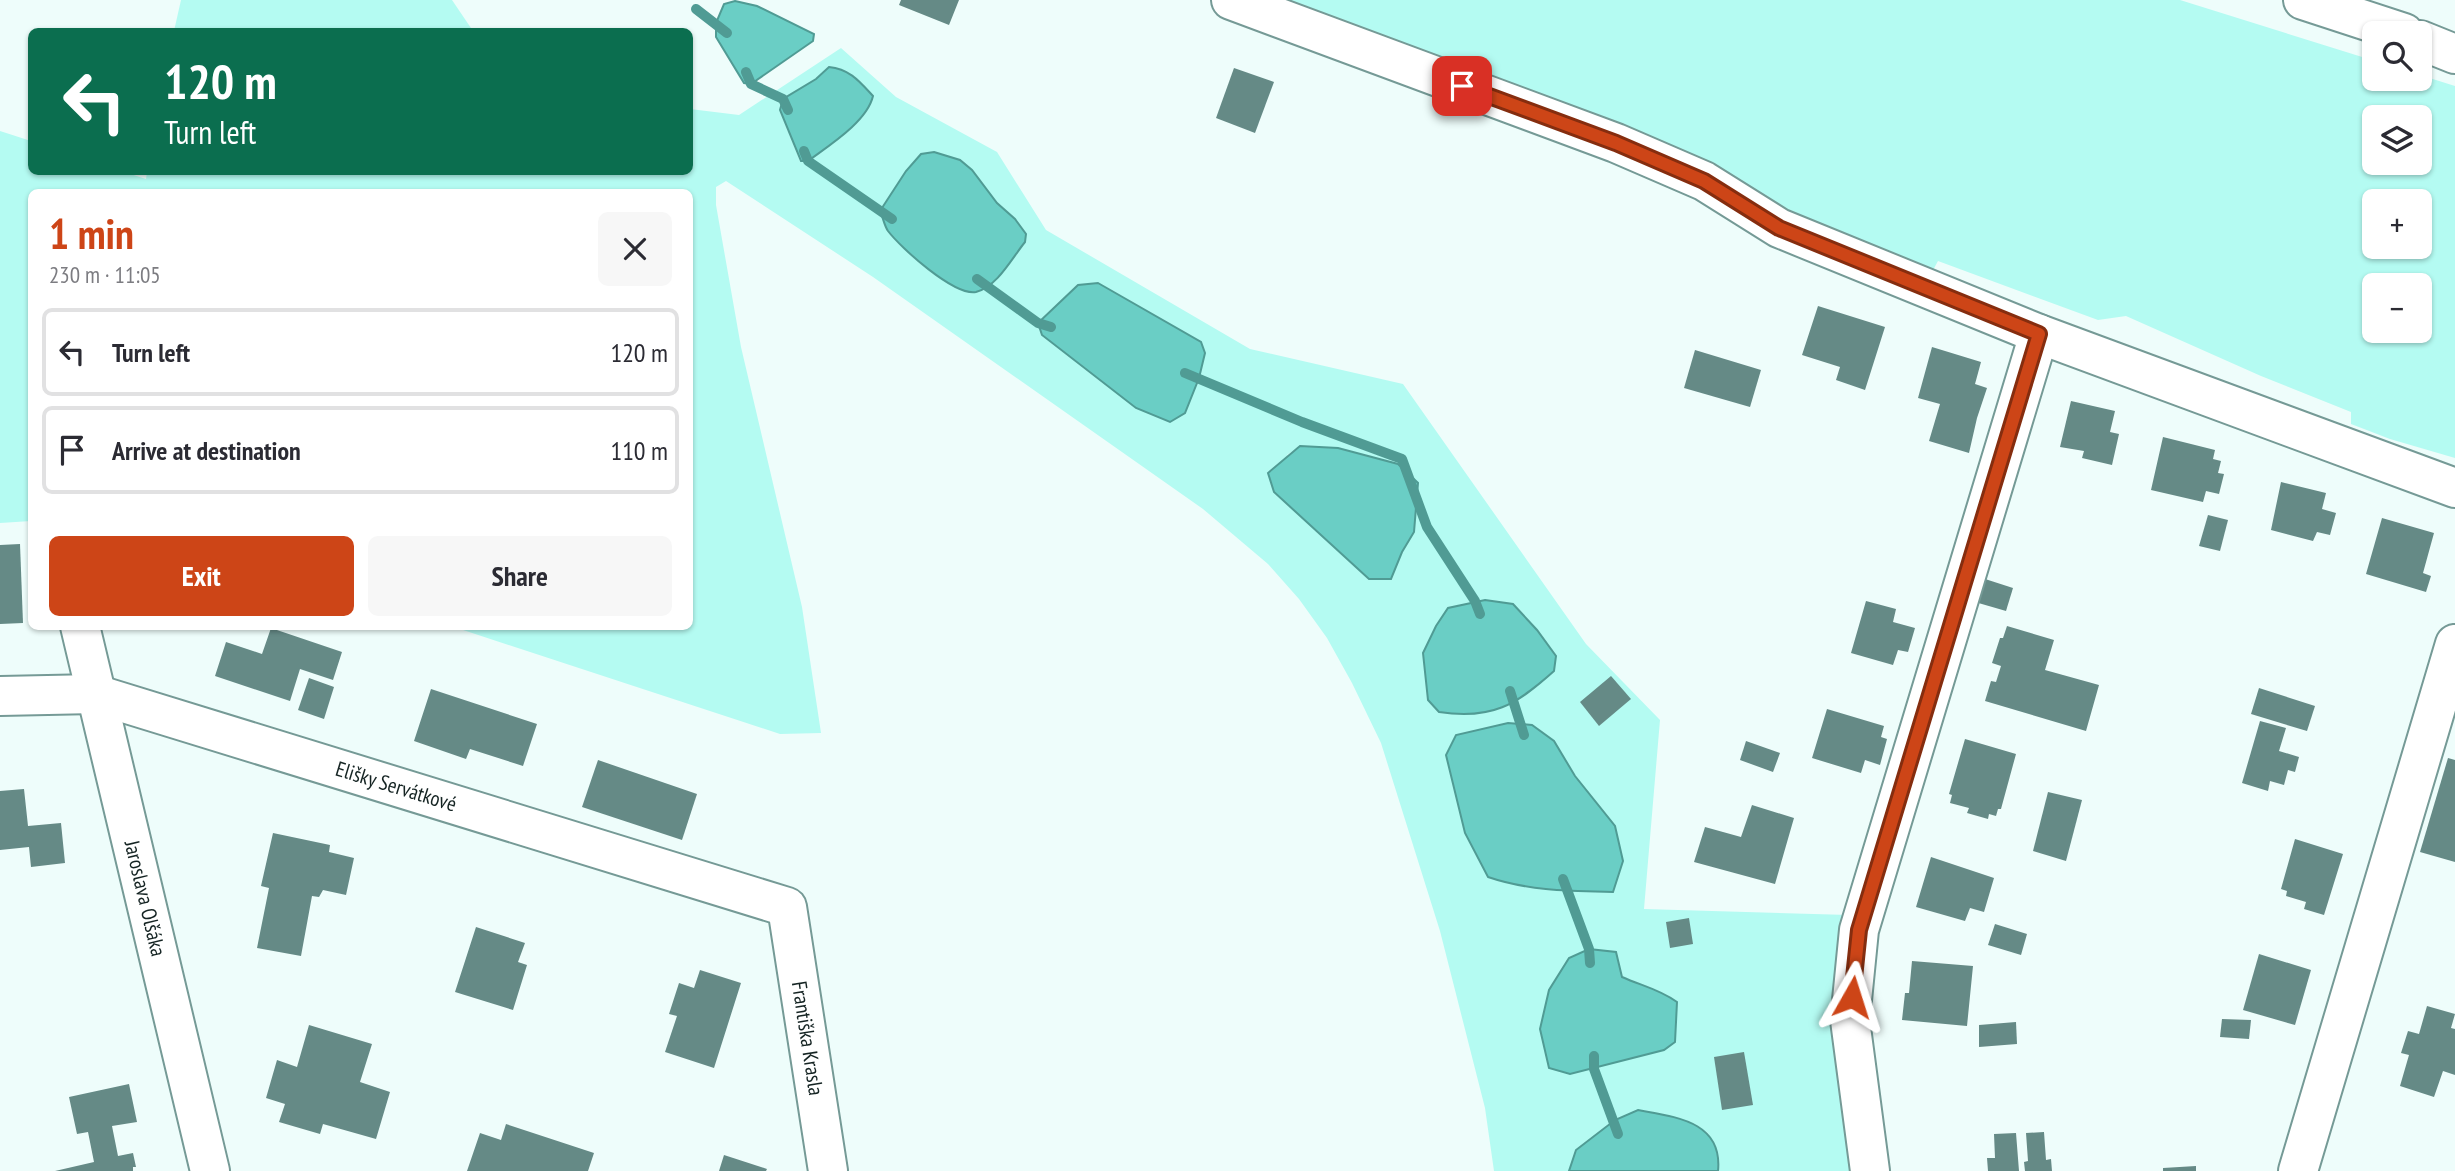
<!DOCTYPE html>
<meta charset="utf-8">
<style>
:root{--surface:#fff;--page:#f7f7f7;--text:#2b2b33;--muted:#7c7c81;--line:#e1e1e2;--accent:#cd4517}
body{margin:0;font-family:"PT Sans Narrow",sans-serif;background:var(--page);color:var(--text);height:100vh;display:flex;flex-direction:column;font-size:26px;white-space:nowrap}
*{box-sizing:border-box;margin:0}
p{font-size:23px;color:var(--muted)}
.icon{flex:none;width:38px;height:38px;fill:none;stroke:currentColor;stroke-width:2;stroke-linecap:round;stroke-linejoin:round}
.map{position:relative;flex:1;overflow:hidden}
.sheet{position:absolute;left:28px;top:189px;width:665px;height:441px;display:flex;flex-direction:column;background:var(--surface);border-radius:10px;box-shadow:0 2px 5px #0004}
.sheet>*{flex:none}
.top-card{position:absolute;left:28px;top:28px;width:665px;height:147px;border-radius:10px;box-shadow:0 2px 5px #0004;background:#0b6e4f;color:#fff;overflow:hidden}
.controls{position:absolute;left:2362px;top:21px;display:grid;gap:14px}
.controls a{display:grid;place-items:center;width:70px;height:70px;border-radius:10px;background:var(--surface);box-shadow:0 2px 5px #0004;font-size:35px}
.pin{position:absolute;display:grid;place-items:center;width:60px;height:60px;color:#fff;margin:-30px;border-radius:14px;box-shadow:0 4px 10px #0006}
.me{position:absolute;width:77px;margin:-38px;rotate:6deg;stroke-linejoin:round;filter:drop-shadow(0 0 5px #0008)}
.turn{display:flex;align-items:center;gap:24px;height:147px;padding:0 21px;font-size:32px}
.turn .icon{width:91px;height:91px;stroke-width:2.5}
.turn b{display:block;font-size:49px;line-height:60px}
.round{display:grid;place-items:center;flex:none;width:74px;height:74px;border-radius:10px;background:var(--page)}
.summary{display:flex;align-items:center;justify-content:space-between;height:119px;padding:0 21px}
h1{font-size:42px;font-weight:800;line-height:52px;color:var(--accent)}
.cta{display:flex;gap:14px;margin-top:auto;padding:14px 21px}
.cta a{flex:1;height:80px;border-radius:10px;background:var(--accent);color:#fff;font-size:28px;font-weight:800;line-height:80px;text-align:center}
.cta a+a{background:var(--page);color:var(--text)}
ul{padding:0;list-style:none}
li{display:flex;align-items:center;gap:21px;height:88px;margin:0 14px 10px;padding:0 7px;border:4px solid var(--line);border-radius:10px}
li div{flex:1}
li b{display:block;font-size:26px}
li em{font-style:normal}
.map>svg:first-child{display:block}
.green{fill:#b4fbf2;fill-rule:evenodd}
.water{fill:#6acec5;stroke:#509b94;stroke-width:2}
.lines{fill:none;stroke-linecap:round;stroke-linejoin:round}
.stream{stroke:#509b94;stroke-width:10}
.building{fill:#658a86}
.minor-casing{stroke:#759a96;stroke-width:42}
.minor{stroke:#fff;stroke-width:38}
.route-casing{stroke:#852d0f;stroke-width:18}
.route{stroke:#cd4517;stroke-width:12}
.labels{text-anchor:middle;stroke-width:5;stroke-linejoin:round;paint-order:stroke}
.street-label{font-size:21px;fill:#152423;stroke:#eefdfb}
</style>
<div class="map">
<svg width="2455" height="1171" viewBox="0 0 2455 1171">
<rect width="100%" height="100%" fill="#eefdfb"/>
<g class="green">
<path d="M181,0H452L473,31H174Z"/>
<path d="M1250,0H2180L2375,61V79H2420V75L2455,86V458L2390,439L2351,424V412L2261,376L2126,316L2098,320L1938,261L1932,272ZM2375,117H2420V163H2375ZM2375,201H2420V247H2375ZM2375,285H2420V331H2375Z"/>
<path d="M841,48L896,97L997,152L1046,230L1250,349L1403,384L1586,644L1660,720L1644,909L1849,915L1861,1171H1718L1719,1158L1708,1133L1690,1122L1638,1110L1615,1120L1576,1150L1569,1171H1494L1485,1108L1440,931L1381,743L1352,683L1327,638L1299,599L1268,564L1203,509L873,277L726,181L716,187V205L741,347L802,607L821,733L780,734L454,627L690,626V192H32L31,521L0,523V131L31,141L32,172H124L146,179L147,172H690V109L739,115ZM829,67C850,72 859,81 873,96C867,122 828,146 808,161H800L780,111L783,99L816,79ZM934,152L972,170L997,203L1015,219L1026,234L1025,242L988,287L880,211L906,171L921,154ZM1042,335L1204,353L1199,378L1185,413L1136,408ZM1300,446L1338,448L1414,532L1402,552L1391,579L1287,455ZM1508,723L1554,741L1575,776L1456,735ZM1589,949L1615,952L1622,977C1641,986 1660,989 1677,1002L1675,1042Z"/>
</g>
<g class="water">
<path d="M735,1L757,6L814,34L813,41L751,84L744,83L716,37V23L724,4Z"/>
<path d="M829,67C850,69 860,82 873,96C867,122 828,146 808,161H801L780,110L783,99L816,79Z"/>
<path d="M934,152L960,160L972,170L997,203L1015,219L1026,234L1025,242C1012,258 997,287 976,292C954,296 901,248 888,231C884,225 883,217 880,211L906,171L921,154Z"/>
<path d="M1098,283L1201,342L1205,353L1199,378L1185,413L1170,422L1136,408L1042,335L1038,323L1078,285Z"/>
<path d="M1300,446L1338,448L1398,464L1418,483L1414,532L1402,552L1391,579H1369L1274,492L1268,473Z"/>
<path d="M1485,600L1513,604L1537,630L1556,656L1554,671C1516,705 1492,720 1439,712L1428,700L1423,653L1436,626L1448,608Z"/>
<path d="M1508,723L1532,725L1554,741L1575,776L1615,826L1623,861L1613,892C1570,891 1529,891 1488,877L1465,833L1446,755L1456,735Z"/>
<path d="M1589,949L1616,952L1622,977C1642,986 1659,989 1677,1002L1675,1042L1664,1050L1570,1074L1549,1068L1540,1029L1549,990L1569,958Z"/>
<path d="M1638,1110C1675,1117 1723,1121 1718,1171H1569L1576,1150L1615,1120Z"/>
</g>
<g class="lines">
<g class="stream">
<path d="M696,9L727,33"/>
<path d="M746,72L751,84L783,99L788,110"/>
<path d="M804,151L808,161L892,219"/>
<path d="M977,279L1038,323L1051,327"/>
<path d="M1185,373L1302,422L1402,459L1427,527L1475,601L1480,614"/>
<path d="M1510,691L1524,735"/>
<path d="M1563,879L1589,949L1590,963"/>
<path d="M1594,1056V1069L1618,1134"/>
</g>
</g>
<g class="building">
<path d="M901,0H959L949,25L899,5Z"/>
<path d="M1234,68L1274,82L1255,133L1216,118Z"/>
<path d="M1818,306L1885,327L1865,390L1836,380L1840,367L1802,355Z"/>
<path d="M1932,347L1981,362L1975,384L1987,388L1977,418L1969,453L1929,441L1940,404L1918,398Z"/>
<path d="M1695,350L1761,370L1750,407L1684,388Z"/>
<path d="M2071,401L2115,411L2110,432L2119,434L2112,465L2082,458L2084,451L2060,447Z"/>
<path d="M2163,437L2215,450L2213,459L2221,461L2218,473L2224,474L2219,494L2206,491L2203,502L2151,490Z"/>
<path d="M2281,482L2326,493L2322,509L2336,513L2330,535L2317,532L2313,541L2271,530Z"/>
<path d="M2208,515L2228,520L2220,551L2199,546Z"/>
<path d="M2382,518L2434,533L2423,573L2431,576L2426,592L2366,574Z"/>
<path d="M20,544L23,623L0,624V545Z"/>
<path d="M1982,578L2013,588L2006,611L1975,602Z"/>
<path d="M1866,601L1896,609L1893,622L1915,628L1908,652L1898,650L1893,665L1851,653Z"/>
<path d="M2007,626L2054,640L2045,670L2099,685L2086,731L1985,701L1991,681L1996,682L2001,666L1992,663L2000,638H2003Z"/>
<path d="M271,628L342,652L333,680L300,669L290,701L215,676L226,642L262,654Z"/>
<path d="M1611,676L1631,699L1599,726L1580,702Z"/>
<path d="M309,678L334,687L324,719L298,710Z"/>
<path d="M2259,688L2315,706L2307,731L2251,714Z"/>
<path d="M431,689L537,724L523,766L470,749L466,759L414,741Z"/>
<path d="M1827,709L1884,726L1881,737L1887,739L1880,765L1865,760L1861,773L1812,758Z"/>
<path d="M2260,721L2286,728L2279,751L2299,757L2295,772L2288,770L2284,785L2270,781L2268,791L2242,783Z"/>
<path d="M1965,739L2016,754L2001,809H1998L1996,816L1989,814L1988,819L1967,813L1969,808L1950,803L1952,795L1949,794Z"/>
<path d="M1746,741L1780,753L1773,772L1740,760Z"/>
<path d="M2448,758L2455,760V862L2420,852Z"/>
<path d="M598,760L697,794L682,840L582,807Z"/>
<path d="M24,789L28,826L61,823L65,863L31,867L29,847L0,850V791Z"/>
<path d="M2048,792L2082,800L2066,861L2033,851Z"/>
<path d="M1752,805L1794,818L1775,884L1694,862L1705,827L1741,837Z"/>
<path d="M273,833L330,845L329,852L354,858L346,895L323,890L319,897L312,896L301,956L257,948L269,888L261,886Z"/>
<path d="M2295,839L2343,854L2324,915L2304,909L2306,902L2286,896L2287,891L2281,889Z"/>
<path d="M1931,857L1994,878L1984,912L1970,908L1965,921L1916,907Z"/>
<path d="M1689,918L1693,944L1670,948L1666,922Z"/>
<path d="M1995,924L2027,934L2021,955L1988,945Z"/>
<path d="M476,927L525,943L518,962L527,965L513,1010L455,992Z"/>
<path d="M2259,954L2311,970L2295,1025L2243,1010Z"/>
<path d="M1912,961L1973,966L1967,1026L1902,1020L1905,993H1909Z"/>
<path d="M700,970L741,983L714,1068L665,1052L677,1016L669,1014L679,983L694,988Z"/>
<path d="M2427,1006L2455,1014L2451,1028L2455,1029V1075L2443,1071L2434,1097L2400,1086L2409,1055L2401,1053L2408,1031L2419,1034Z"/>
<path d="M2222,1019L2251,1020L2249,1039L2220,1037Z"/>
<path d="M2016,1022L2017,1044L1979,1047V1025Z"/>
<path d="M309,1025L372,1044L360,1082L390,1092L376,1139L323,1124L320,1134L279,1122L285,1104L266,1098L277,1060L297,1067Z"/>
<path d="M1744,1052L1753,1105L1722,1110L1714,1057Z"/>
<path d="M129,1084L137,1122L112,1126L118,1156L133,1153L136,1167H133V1171H55L94,1162L88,1132L77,1134L69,1097Z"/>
<path d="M506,1124L594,1153L588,1171H467L480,1133L501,1140Z"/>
<path d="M2044,1132L2046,1160L2051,1159L2052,1171H2025L2024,1162L2028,1161L2026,1133Z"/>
<path d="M2016,1133L2019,1171H1988L1987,1158H1995L1994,1134Z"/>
<path d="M724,1155L767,1169L766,1171H719Z"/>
<path d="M2196,1166V1171H2163V1168Z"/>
</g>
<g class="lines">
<g class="minor-casing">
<g id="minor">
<path d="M1231,0L1616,143L1704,181L1779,228L2039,334L2455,488"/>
<path d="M2303,0L2404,33"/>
<path d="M2420,40L2455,54"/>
<path id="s1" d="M80,626L210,1171"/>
<path id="s2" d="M0,696L95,694L787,907L828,1171"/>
<path d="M1870,1171L1850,1020L1859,930L2039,334"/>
<path d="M2298,1171L2455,644"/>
</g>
</g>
<use href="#minor" class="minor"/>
</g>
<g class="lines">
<g class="route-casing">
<path id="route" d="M1462,86L1616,143L1704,181L1779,228L2039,334L1859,930L1852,997"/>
</g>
<use href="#route" class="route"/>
</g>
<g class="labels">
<g class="street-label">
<text dy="7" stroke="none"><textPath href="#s2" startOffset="410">Elišky Servátkové</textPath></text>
<text dy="7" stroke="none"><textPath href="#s1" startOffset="280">Jaroslava Olšáka</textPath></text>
<text dy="7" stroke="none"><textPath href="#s2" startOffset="952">Františka Krasla</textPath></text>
</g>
</g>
</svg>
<div class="controls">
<a><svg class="icon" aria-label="search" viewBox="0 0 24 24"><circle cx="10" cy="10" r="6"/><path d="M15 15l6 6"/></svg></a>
<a><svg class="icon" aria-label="layers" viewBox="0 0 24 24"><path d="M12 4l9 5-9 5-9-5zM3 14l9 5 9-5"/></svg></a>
<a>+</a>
<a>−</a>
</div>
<div class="pin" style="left:1462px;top:86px;background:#d93025"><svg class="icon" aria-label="arrive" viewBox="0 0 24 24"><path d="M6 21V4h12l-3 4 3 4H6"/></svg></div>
<svg class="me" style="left:1852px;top:997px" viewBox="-20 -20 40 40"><path d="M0-17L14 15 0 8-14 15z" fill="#cd4517" stroke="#fff" stroke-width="4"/></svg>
<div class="top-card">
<div class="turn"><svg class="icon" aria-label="left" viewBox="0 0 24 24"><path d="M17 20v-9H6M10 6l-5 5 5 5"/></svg><div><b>120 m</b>Turn left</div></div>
</div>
<section class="sheet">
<div class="summary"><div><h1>1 min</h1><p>230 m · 11:05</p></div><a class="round"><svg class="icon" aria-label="close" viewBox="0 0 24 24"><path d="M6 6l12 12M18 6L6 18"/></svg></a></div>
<ul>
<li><svg class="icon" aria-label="left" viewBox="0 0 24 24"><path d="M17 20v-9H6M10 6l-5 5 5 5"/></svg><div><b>Turn left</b></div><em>120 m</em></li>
<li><svg class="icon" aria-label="arrive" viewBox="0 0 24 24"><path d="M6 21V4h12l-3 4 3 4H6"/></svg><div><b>Arrive at destination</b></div><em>110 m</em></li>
</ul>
<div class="cta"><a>Exit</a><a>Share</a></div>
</section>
</div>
